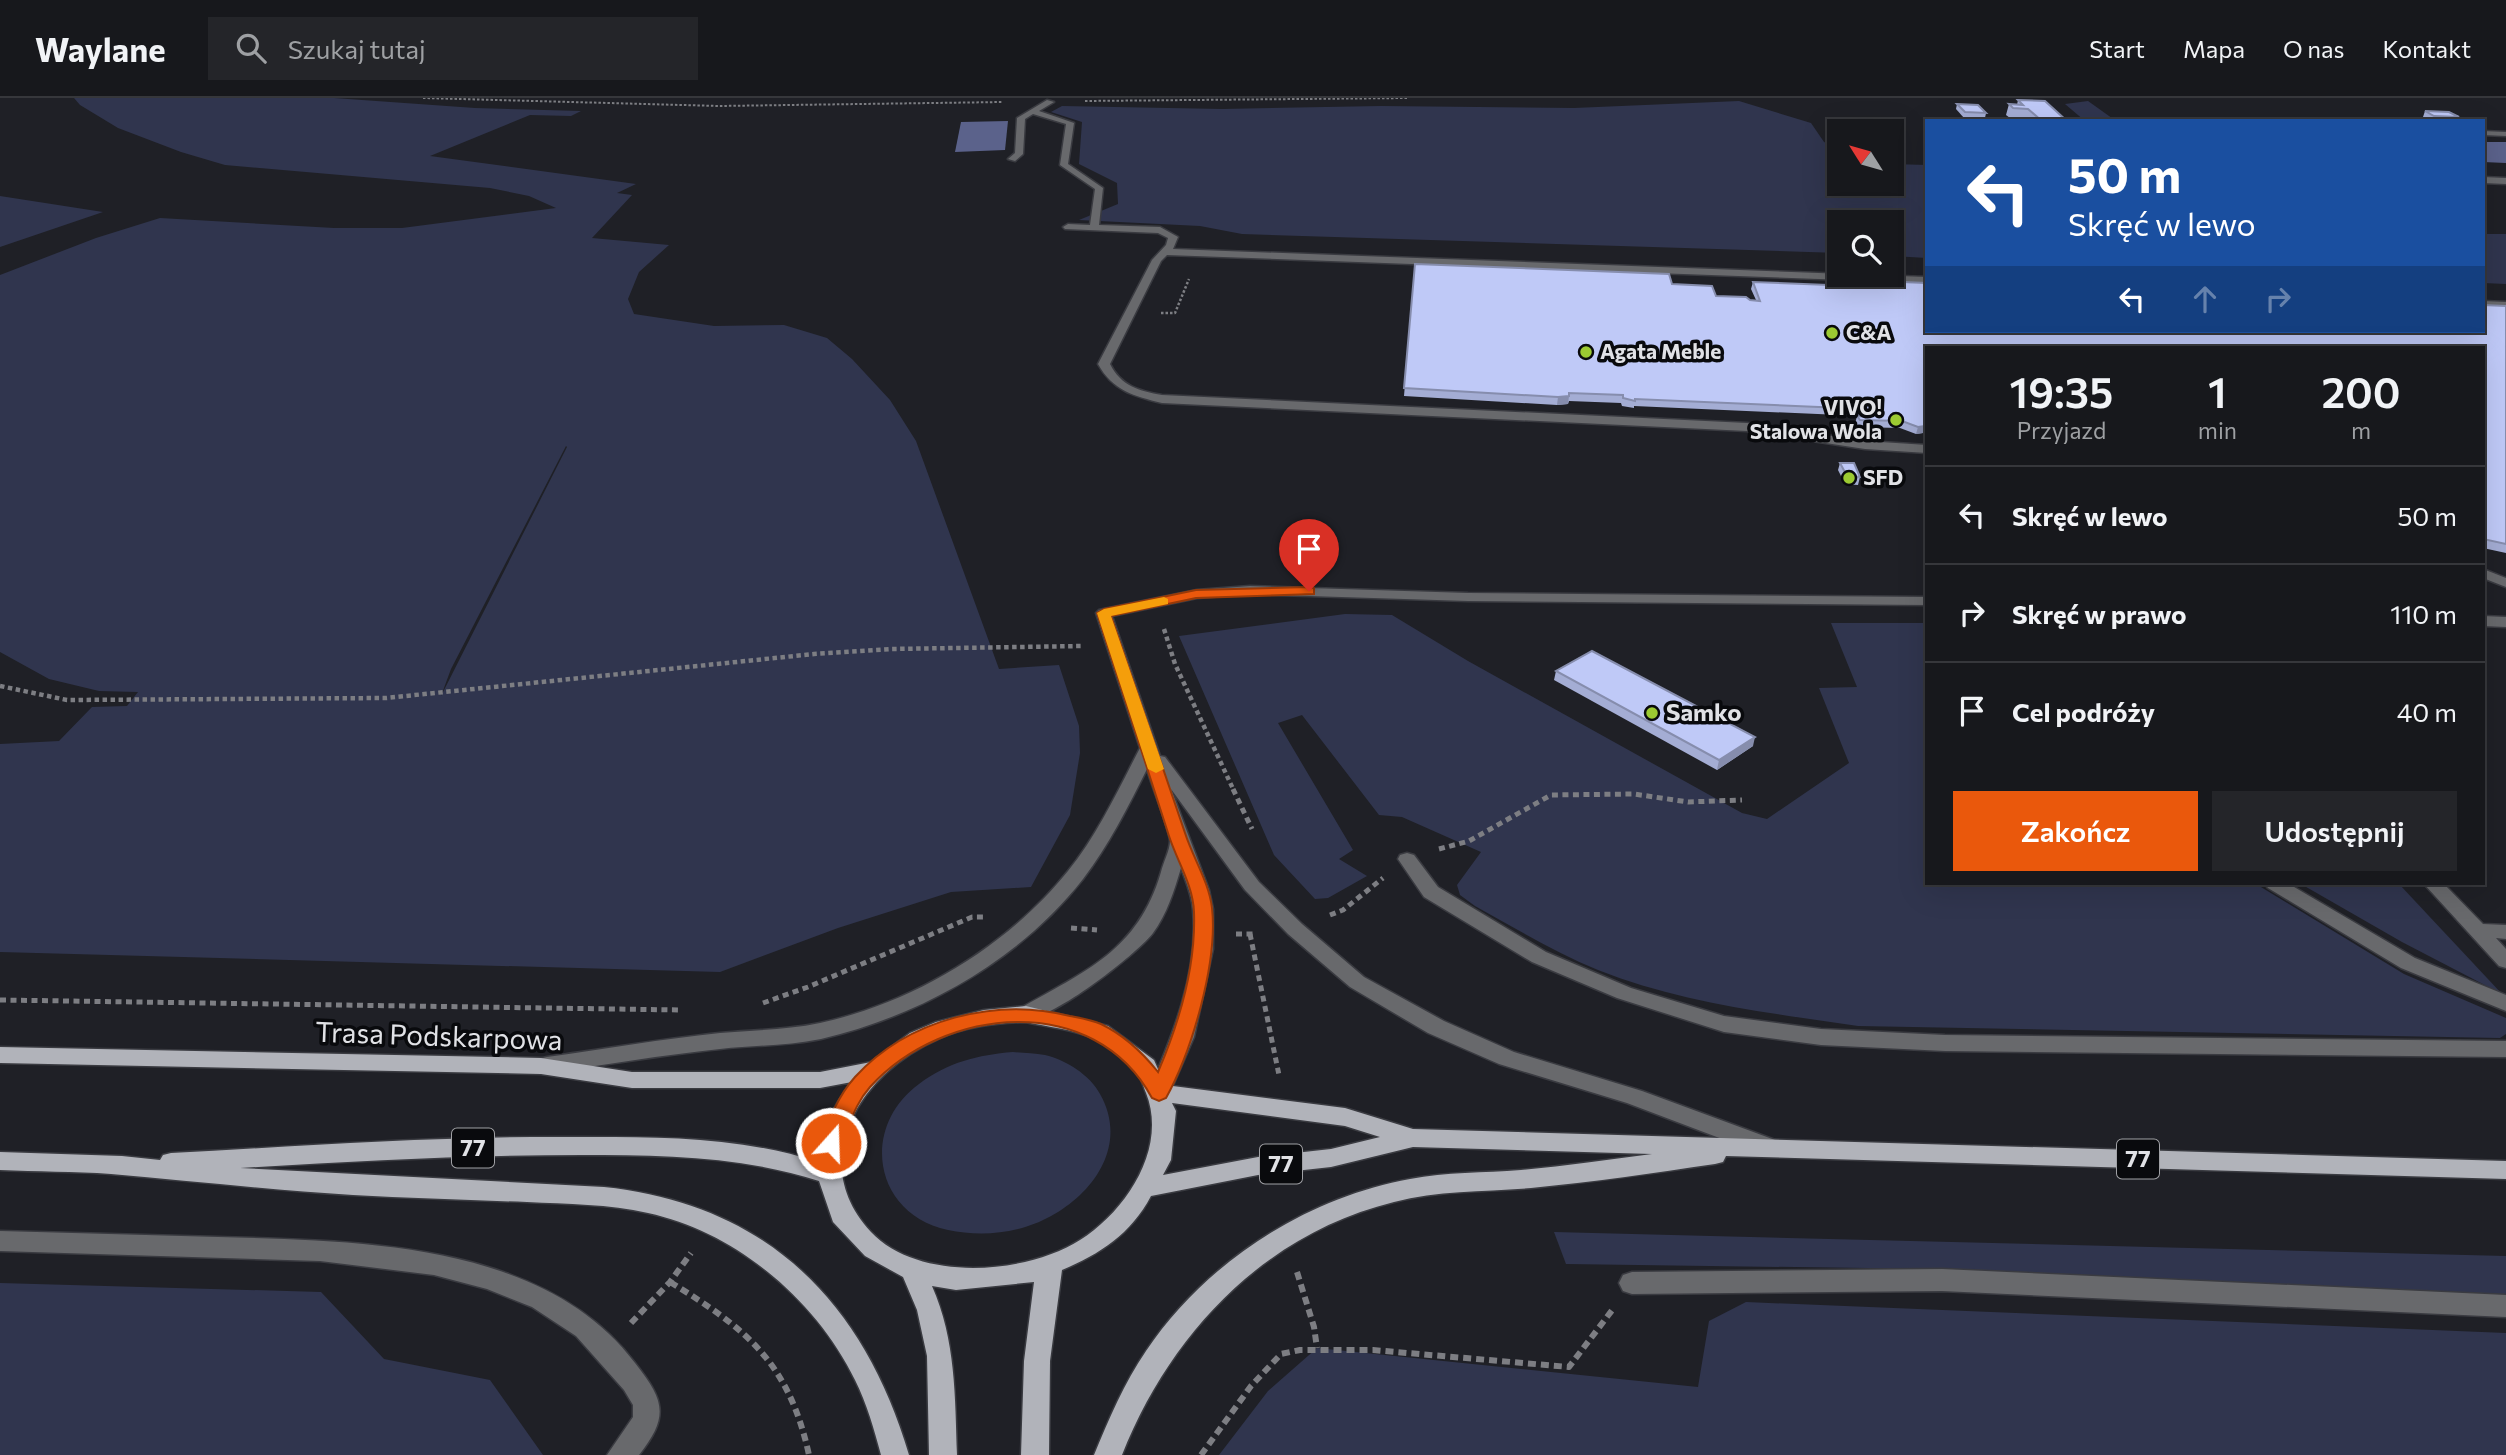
<!DOCTYPE html>
<html lang="pl">
<meta charset="utf-8">
<style>
:root{--surface:#17181c;--page:#242529;--text:#f1f3f6;--muted:#9ea0a3;--line:#36373b;--accent:#ea580c}
body{margin:0;font-family:Commissioner,sans-serif;background:var(--page);color:var(--text);height:100vh;display:flex;flex-direction:column;font-size:26px;white-space:nowrap}
*{box-sizing:border-box;margin:0}
p{font-size:23px;color:var(--muted)}
.icon{flex:none;width:38px;height:38px;fill:none;stroke:currentColor;stroke-width:2;stroke-linecap:round;stroke-linejoin:round}
.map{position:relative;flex:1;overflow:hidden}
.side{position:absolute;left:1925px;top:248px;width:560px;height:539px;display:flex;flex-direction:column;background:var(--surface);border-radius:0px;box-shadow:0 7px 28px #0002,0 0 0 2px var(--line)}
.side>*{flex:none}
.hud{position:absolute;left:1925px;top:21px;width:560px;height:214px;border-radius:0px;box-shadow:0 7px 28px #0002,0 0 0 2px var(--line);background:#1a4fa0;color:#fff;overflow:hidden}
.needle{width:46px;rotate:307deg}
.controls{position:absolute;left:1827px;top:21px;display:grid;gap:14px}
.controls a{display:grid;place-items:center;width:77px;height:77px;border-radius:0px;background:var(--surface);box-shadow:0 7px 28px #0002,0 0 0 2px var(--line);font-size:35px}
.pin{position:absolute;display:grid;place-items:center;width:60px;height:60px;color:#fff;margin:-72px -30px;border-radius:50% 50% 50% 0;rotate:-45deg;box-shadow:0 0 7px #0007}
.pin .icon{rotate:45deg}
.me{position:absolute;width:77px;margin:-38px;rotate:20deg;stroke-linejoin:round;filter:drop-shadow(0 0 5px #0008)}
.turn{display:flex;align-items:center;gap:24px;height:147px;padding:0 28px;font-size:32px}
.turn .icon{width:91px;height:91px;stroke-width:2.5}
.turn b{display:block;font-size:49px;line-height:60px}
.lanes{display:flex;align-items:center;height:66px;padding:0 28px;background:#0003;justify-content:center;gap:35px;direction:ltr}
.lanes .off{opacity:.35}
.eta{display:flex;justify-content:space-evenly;align-items:center;height:119px;text-align:center}
.eta b{font-size:42px;font-weight:600;line-height:49px}
.button{display:flex;gap:14px;margin-top:auto;padding:14px 28px}
.button a{flex:1;height:80px;border-radius:0px;background:var(--accent);color:#fff;font-size:28px;font-weight:600;line-height:80px;text-align:center}
.button a+a{background:var(--page);color:var(--text)}
ul{padding:0;list-style:none}
li{display:flex;align-items:center;gap:21px;height:98px;padding:0 28px;border-top:2px solid var(--line)}
li div{flex:1}
li b{display:block;font-size:26px}
li em{font-style:normal}
header{display:flex;align-items:center;gap:42px;box-sizing:border-box;height:98px;padding:0 35px;background:var(--surface);border-bottom:2px solid var(--line)}
header strong{font-size:33px}
nav{display:flex;gap:38px;margin-inline-start:auto;font-size:24px}
.search{width:490px;height:63px;background:var(--page);display:flex;align-items:center;gap:18px;box-sizing:border-box;padding:0 24px;border-radius:0px;color:var(--muted);font-size:26px}
.map>svg:first-child{display:block}
.green{fill:#30354e;fill-rule:evenodd}
.water{fill:#5b628b}
.lines{fill:none;stroke-linecap:round;stroke-linejoin:round}
.minor-casing{stroke:#3a3b41;stroke-width:3}
.major-casing{stroke:#3a3b41;stroke-width:3}
.path-far4{stroke:#7d7e83;stroke-width:2;stroke-dasharray:2.5 2;stroke-linecap:butt}
.path-far3{stroke:#7d7e83;stroke-width:2.5;stroke-dasharray:2.5 2;stroke-linecap:butt}
.path-far2{stroke:#7d7e83;stroke-width:4.5;stroke-dasharray:4.5 3.5;stroke-linecap:butt}
.path-far1{stroke:#7d7e83;stroke-width:5;stroke-dasharray:6 4.5;stroke-linecap:butt}
.path{stroke:#7d7e83;stroke-width:6;stroke-dasharray:8 5;stroke-linecap:butt}
.minor{fill:#68696c;fill-rule:evenodd}
.major{fill:#b1b3ba;fill-rule:evenodd}
.wall{fill:#a4add4}
.shaded-wall{fill:#868dad}
.building{fill:#bfc9f7;stroke:#868dad;stroke-width:2}
.route{fill:#ea580c;stroke:#983908;stroke-width:2}
.slow{fill:#f59e0b}
.poi-dot{fill:#9cca32;stroke:#090a0d;stroke-width:2.5}
.labels{text-anchor:middle;stroke-width:7;stroke-linejoin:round;paint-order:stroke}
.far-poi-label{font-size:21px;font-weight:bold;fill:#e1e2e6;stroke:#090a0d;text-anchor:start}
.shield{fill:#090a0d;stroke:#a0a1a5;stroke-width:2}
.shield-label{font-size:23px;font-weight:bold;fill:#e1e2e6}
.poi-label{font-size:24px;font-weight:bold;fill:#e1e2e6;stroke:#090a0d;text-anchor:start}
.near-street-label{font-size:28px;fill:#e1e2e6;stroke:#090a0d}
</style>
<header>
<strong>Waylane</strong>
<div class="search"><svg class="icon" aria-label="search" viewBox="0 0 24 24"><circle cx="10" cy="10" r="6"/><path d="M15 15l6 6"/></svg>Szukaj tutaj</div>
<nav><a>Start</a><a>Mapa</a><a>O nas</a><a>Kontakt</a></nav>
</header>
<div class="map">
<svg width="2506" height="1357" viewBox="0 0 2506 1357">
<rect width="100%" height="100%" fill="#1f2026"/>
<g class="green">
<path d="M74,0H334L475,10L581,13L571,18L530,17L430,58L636,86L617,95L632,97L592,140L669,147L639,174L628,201L634,216L714,228L784,227L827,240L852,261L890,302L916,343L999,571L1059,567L1079,628L1080,655L1070,717L1031,789L951,794L838,830L720,874L0,854V646L59,643L92,609L127,608L138,594L99,593L49,581L0,554V177L96,140L160,120L334,130H402L556,110L529,98L490,90L225,67L181,54L118,30L80,7ZM566,348L567,349L441,598L451,571Z"/>
<path d="M1739,3L1811,25L1824,44L1839,50V86H1892V66L1927,67V160L1892,158V124H1839V155L1242,136L1200,128L1079,122L1118,106L1117,85L1079,66L1082,24L1051,14L1062,8L1222,11L1381,8L1574,10Z"/>
<path d="M2088,3L2116,23H2085L2065,6Z"/>
<path d="M0,98L103,114L0,149Z"/>
<path d="M2483,136H2506V186L2483,185Z"/>
<path d="M1345,516L1392,517L1468,563L1742,715L1767,721L1849,665L1819,590L1857,589L1831,525H1927V786H2256L2404,876L2506,920V936L2500,940L1858,928C1770,915 1681,905 1598,872C1556,855 1515,830 1475,808L1460,797L1457,787L1481,754L1402,719L1379,717L1302,617L1278,625L1353,752L1339,761L1367,778L1328,800L1315,801L1274,757L1179,538Z"/>
<path d="M2301,786H2399L2502,896L2402,844Z"/>
<path d="M1013,954C1023,955 1035,955 1045,957C1066,962 1090,977 1100,996C1134,1056 1079,1114 1022,1130C998,1137 971,1137 948,1132C873,1116 860,1029 919,986C948,964 978,957 1013,954Z"/>
<path d="M1554,1134L2506,1158V1197L1938,1171L1566,1166Z"/>
<path d="M0,1185L321,1194L384,1261L490,1282L543,1357H0Z"/>
<path d="M1746,1204L2506,1235V1357H1219L1268,1293L1317,1250L1698,1289L1709,1223Z"/>
</g>
<g class="water">
<path d="M1008,23L1005,52L955,54L961,24Z"/>
<path d="M2483,44H2506V65L2483,64Z"/>
</g>
<g class="lines">
<g class="minor-casing">
<g id="minor">
<path d="M1047,2L1054,4L1039,13L1074,25L1068,66L1103,90L1099,127L1160,129L1178,139L1173,151L1927,179V185L1167,157L1161,163L1110,266C1121,288 1139,293 1162,297L1747,325L1865,343L1927,347V355L1865,351L1747,333L1162,305C1134,298 1113,293 1098,266L1152,162L1166,147L1168,140L1158,135L1065,131L1063,129L1068,126L1090,127L1095,91L1060,67L1066,26L1033,16L1025,21L1023,56L1015,63L1008,61L1015,55L1017,20Z"/>
<path d="M2483,33L2506,34V38L2483,37Z"/>
<path d="M2483,79L2506,80V86L2483,85Z"/>
<path d="M2483,203L2506,204V210L2483,209Z"/>
<path d="M2483,471L2506,480V489L2483,480Z"/>
<path d="M1250,488L1468,495L1927,499V507L1468,503L1250,496L1197,500L1112,518L1160,658L1165,659L1259,784L1302,826L1364,879L1444,923L1514,954L1642,993L1775,1042L1779,1049L1775,1056L1767,1058L1627,1005L1499,966L1428,935L1350,889L1288,836L1245,792L1171,691L1209,792L1213,811V851L1194,939L1167,1001L1159,1004L1151,1001L1148,995C1172,939 1199,874 1193,812C1192,797 1186,784 1181,770C1174,793 1167,816 1153,835C1136,857 1044,929 1019,921L1015,916L1019,911C1085,873 1138,853 1161,774C1163,765 1170,752 1170,743C1169,730 1151,686 1147,671C1128,709 1109,747 1083,781C1020,862 920,918 821,941C788,948 754,947 720,951C662,957 605,967 547,975L539,973L536,967L539,961L547,959C605,951 662,941 720,935C753,932 787,932 820,925C913,905 1008,848 1068,773C1098,736 1118,692 1140,650L1096,515L1099,512L1197,492Z"/>
<path d="M2483,518L2506,519V529L2483,528Z"/>
<path d="M1407,755L1414,757L1438,789L1546,854L1631,890L1724,918L1821,931L1945,937L2506,943V959L1945,953L1821,947L1724,934L1617,900L1532,864L1424,799L1398,761L1400,757Z"/>
<path d="M2265,786H2289L2415,860L2506,897V913L2401,870L2268,790Z"/>
<path d="M2424,786H2444L2483,826L2506,827V841L2496,840L2506,851V870L2499,868Z"/>
<path d="M0,1133C73,1135 145,1137 218,1139C355,1143 544,1143 635,1265C664,1302 670,1318 639,1357H607L633,1319V1307L624,1292L576,1238L532,1209L487,1191L434,1177L320,1163L0,1153Z"/>
<path d="M1942,1171L2506,1197V1219L1942,1193L1632,1196L1623,1193L1619,1185L1623,1177L1632,1174Z"/>
</g>
</g>
<g class="major-casing">
<path id="major" d="M1026,908L1108,928L1154,962L1165,987L1345,1010L1413,1031L2506,1063V1081L1726,1058L1723,1064L1715,1066C1654,1075 1593,1084 1531,1090C1485,1094 1439,1092 1394,1104C1264,1136 1170,1236 1122,1357H1094C1109,1321 1124,1285 1146,1253C1205,1165 1305,1100 1410,1081C1446,1074 1484,1075 1521,1072C1564,1068 1608,1062 1652,1056L1413,1049L1331,1069L1258,1077L1151,1098C1131,1136 1100,1156 1062,1172L1050,1263L1049,1357H1021L1024,1263L1034,1184L956,1192L932,1188C956,1242 955,1299 957,1357H929L927,1258L917,1212L903,1179L865,1158L833,1124L819,1083C742,1058 661,1057 581,1057C467,1057 354,1063 240,1070L604,1089C767,1106 864,1204 909,1357H881C874,1331 867,1306 855,1282C816,1202 736,1134 648,1115C609,1106 567,1106 527,1104C469,1102 411,1100 353,1097C272,1092 192,1083 111,1076C74,1073 37,1074 0,1072V1054L122,1058L160,1062L163,1057L171,1055C306,1048 440,1038 575,1039C657,1039 739,1038 818,1064C819,1035 834,1007 852,984L820,990H632L541,976L0,965V949L541,960L632,974H820L871,964L910,935L936,924L984,912ZM1026,924C1047,929 1073,931 1093,940C1106,945 1125,961 1135,972C1141,977 1143,988 1146,995C1168,1050 1126,1113 1080,1142C1025,1177 918,1184 871,1134C804,1062 862,974 938,941C966,928 996,925 1026,924ZM1172,1005L1345,1028L1380,1039L1331,1051L1258,1059L1163,1077L1171,1062L1176,1013Z"/>
</g>
<g class="path-far4">
<path d="M423,0L719,8L1003,4"/>
<path d="M1085,3L1407,0"/>
</g>
<path class="path-far3" d="M1161,215H1175L1189,181"/>
<g class="path-far2">
<path d="M1164,531L1175,566L1234,693"/>
<path d="M0,588L67,602L386,600L814,556L891,551L1084,548"/>
</g>
<g class="path-far1">
<path d="M1233,691L1252,731"/>
<path d="M1439,751L1469,743L1551,697L1634,696L1688,704L1742,702"/>
<path d="M1330,817L1343,812L1383,780"/>
<path d="M1071,830L1097,832"/>
<path d="M1236,836H1255"/>
<path d="M1250,836L1279,977"/>
<path d="M0,902L682,912"/>
<path d="M763,905L808,889L972,819H983"/>
</g>
<g class="path">
<path d="M1297,1174L1314,1229L1317,1250"/>
<path d="M670,1184C747,1231 789,1265 809,1357"/>
<path d="M631,1225L670,1184L691,1155"/>
<path d="M1201,1357L1251,1288L1281,1256L1300,1252H1373L1569,1269L1613,1211"/>
</g>
<use href="#minor" class="minor"/>
<use href="#major" class="major"/>
</g>
<g class="wall">
<path d="M2018,2L2067,23H2027L2025,21L2010,20L2006,17L2009,6L2017,7Z"/>
<path d="M1957,6L1986,15L1985,20H1964L1956,11Z"/>
<path d="M2425,13L2459,19L2457,23H2431L2423,19Z"/>
<path d="M1415,166L1672,186L1716,198L1750,202H1756L1751,191L1753,184L1849,188L1850,182L2506,208V455L2483,450V250H1927V332H1925L1923,335L1916,336L1900,330L1858,329L1855,326L1857,318H1863L1634,308V310L1622,308L1621,305L1569,303L1568,306L1557,307L1404,298Z"/>
<path d="M1840,365L1860,379L1858,387L1845,386L1838,372Z"/>
<path d="M1556,573L1753,648L1717,672L1554,582Z"/>
</g>
<g class="shaded-wall">
<path d="M1569,298L1568,306L1557,307L1558,299Z"/>
<path d="M1927,325L1923,335L1916,336L1918,329Z"/>
<path d="M1755,639L1753,648L1717,672L1719,662Z"/>
</g>
<g class="building">
<path d="M2018,2L2045,3L2067,23H2042L2028,11L2013,10L2009,6L2023,7Z"/>
<path d="M1957,6L1978,7L1986,15L1965,14Z"/>
<path d="M2425,13L2449,14L2459,19L2434,18Z"/>
<path d="M1415,166L1669,176L1672,186L1712,188L1716,198L1746,199L1750,202L1760,203L1753,184L1854,188L1850,182L1927,185V233H2483V207L2506,208V446L2483,441V250H1927V325L1925,328L1918,329L1902,323L1860,322L1857,318L1869,319L1865,311L1635,301V303L1623,300V297L1569,295V298L1558,299L1404,290Z"/>
<path d="M1840,365H1854L1860,379L1847,378Z"/>
<path d="M1592,553L1755,639L1719,662L1556,573Z"/>
</g>
<path class="route" d="M1309,489L1314,490V496L1196,500L1111,518C1136,590 1160,663 1185,735C1193,760 1209,784 1212,810C1218,864 1192,953 1166,1000L1159,1003L1152,1000C1094,893 944,908 870,989C853,1008 850,1029 839,1051L831,1053L824,1051L821,1045C829,1021 838,998 855,979C908,921 996,899 1070,918C1080,920 1092,922 1101,926C1124,937 1142,954 1158,974C1179,925 1196,868 1194,814C1193,787 1177,763 1169,738C1145,664 1121,589 1097,515L1104,511L1196,492Z"/>
<path class="slow" d="M1164,499L1168,501V506L1111,518L1164,671L1156,675L1148,671L1097,515L1104,511Z"/>
<g class="poi-dot">
<circle cx="1832" cy="235" r="7"/>
<circle cx="1586" cy="254" r="7"/>
<circle cx="1896" cy="322" r="7"/>
<circle cx="1849" cy="380" r="7"/>
<circle cx="1652" cy="615" r="7"/>
</g>
<g class="labels">
<g class="far-poi-label">
<text x="1846" y="242">C&amp;A</text>
<text x="1600" y="261">Agata Meble</text>
<text x="1882" y="317" text-anchor="end">VIVO!<tspan x="1882" dy="24">Stalowa Wola</tspan></text>
<text x="1863" y="387">SFD</text>
</g>
<g class="shield">
<rect x="452" y="1030.5" width="42" height="39" rx="5"/>
<rect x="2117" y="1041.5" width="42" height="39" rx="5"/>
<rect x="1260" y="1046.5" width="42" height="39" rx="5"/>
</g>
<g class="shield-label">
<text x="473" y="1058">77</text>
<text x="2138" y="1069">77</text>
<text x="1281" y="1074">77</text>
</g>
<g class="poi-label">
<text x="1666" y="623">Samko</text>
</g>
<g class="near-street-label">
<text transform="translate(439 938) rotate(2)" y="10">Trasa Podskarpowa</text>
</g>
</g>
</svg>
<div class="controls">
<a><svg class="needle" viewBox="-14 -14 28 28"><path d="M0-13l5 13h-10z" fill="#e53935"/><path d="M0 13l5-13h-10z" fill="#9ea0a3"/></svg></a>
<a><svg class="icon" aria-label="search" viewBox="0 0 24 24"><circle cx="10" cy="10" r="6"/><path d="M15 15l6 6"/></svg></a>
</div>
<div class="pin" style="left:1309px;top:493px;background:#d93025"><svg class="icon" aria-label="arrive" viewBox="0 0 24 24"><path d="M6 21V4h12l-3 4 3 4H6"/></svg></div>
<svg class="me" style="left:831px;top:1045px" viewBox="-20 -20 40 40"><circle r="17" fill="#ea580c" stroke="#fff" stroke-width="3"/><path d="M0-11L8 9 0 5-8 9z" fill="#fff"/></svg>
<div class="hud">
<div class="turn"><svg class="icon" aria-label="left" viewBox="0 0 24 24"><path d="M17 20v-9H6M10 6l-5 5 5 5"/></svg><div><b>50 m</b>Skręć w lewo</div></div>
<div class="lanes"><svg class="icon" aria-label="left" viewBox="0 0 24 24"><path d="M17 20v-9H6M10 6l-5 5 5 5"/></svg><svg class="icon off" aria-label="ahead" viewBox="0 0 24 24"><path d="M12 20V5M6 11l6-6 6 6"/></svg><svg class="icon off" aria-label="right" viewBox="0 0 24 24"><path d="M7 20v-9h11M14 6l5 5-5 5"/></svg></div>
</div>
<section class="side">
<div class="eta">
<div><b>19:35</b><p>Przyjazd</p></div>
<div><b>1</b><p>min</p></div>
<div><b>200</b><p>m</p></div>
</div>
<ul>
<li><svg class="icon" aria-label="left" viewBox="0 0 24 24"><path d="M17 20v-9H6M10 6l-5 5 5 5"/></svg><div><b>Skręć w lewo</b></div><em>50 m</em></li>
<li><svg class="icon" aria-label="right" viewBox="0 0 24 24"><path d="M7 20v-9h11M14 6l5 5-5 5"/></svg><div><b>Skręć w prawo</b></div><em>110 m</em></li>
<li><svg class="icon" aria-label="arrive" viewBox="0 0 24 24"><path d="M6 21V4h12l-3 4 3 4H6"/></svg><div><b>Cel podróży</b></div><em>40 m</em></li>
</ul>
<div class="button"><a>Zakończ</a><a>Udostępnij</a></div>
</section>
</div>
